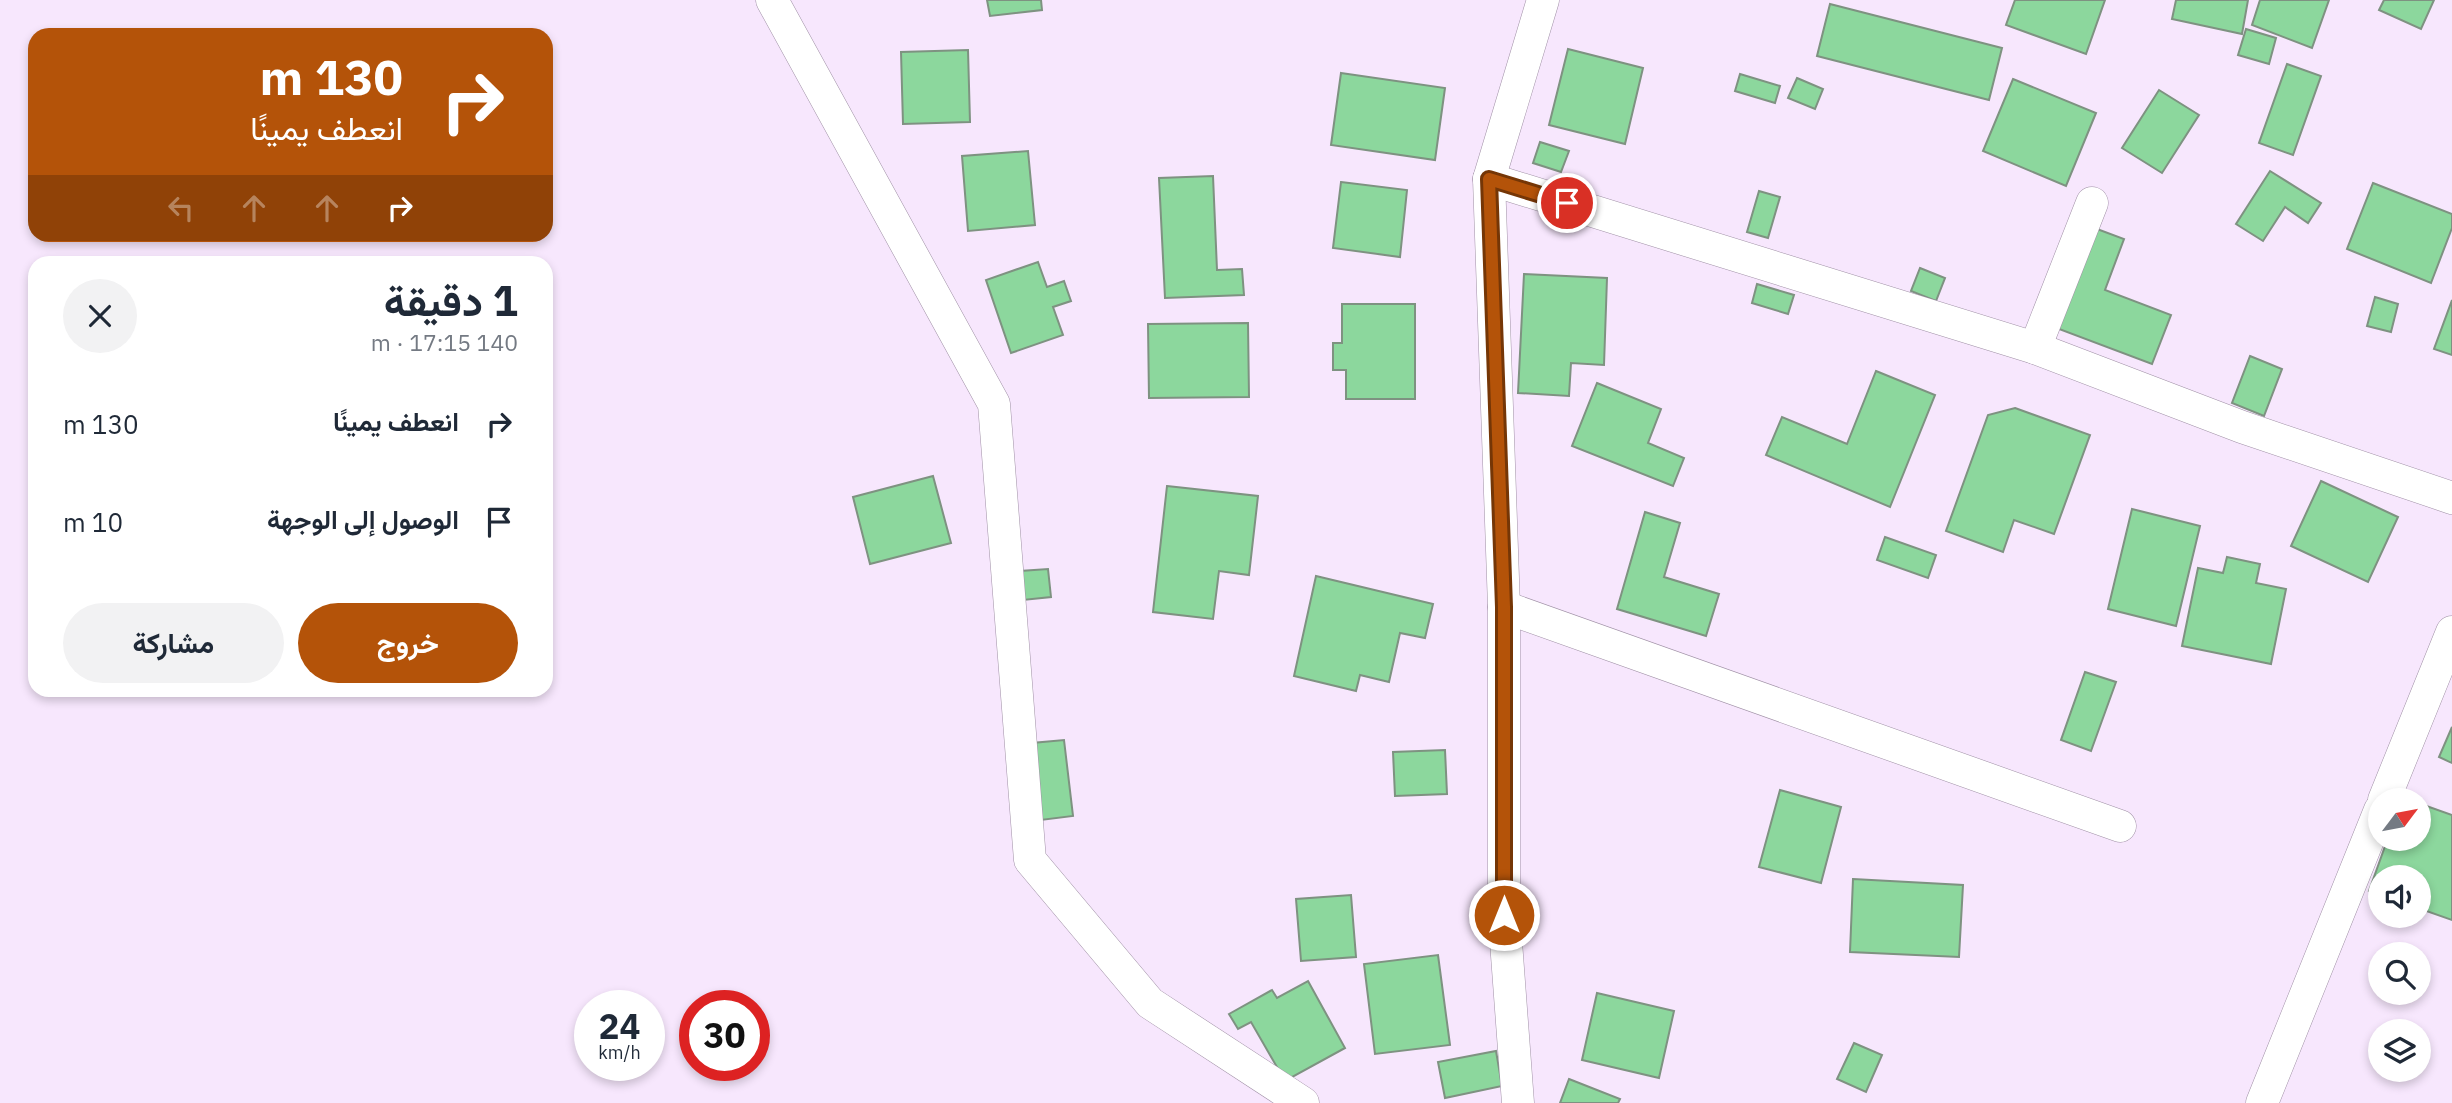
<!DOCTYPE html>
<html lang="ar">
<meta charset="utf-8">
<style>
:root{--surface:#fff;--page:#f2f2f3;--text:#1f2937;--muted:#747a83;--accent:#b45309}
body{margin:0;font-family:"IBM Plex Sans",Vazirmatn,sans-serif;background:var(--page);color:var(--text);direction:rtl;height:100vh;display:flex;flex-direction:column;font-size:26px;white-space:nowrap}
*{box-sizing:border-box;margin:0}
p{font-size:23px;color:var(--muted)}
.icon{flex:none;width:38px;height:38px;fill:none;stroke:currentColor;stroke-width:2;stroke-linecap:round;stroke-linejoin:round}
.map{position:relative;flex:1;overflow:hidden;direction:ltr}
.details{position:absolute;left:28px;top:256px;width:525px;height:441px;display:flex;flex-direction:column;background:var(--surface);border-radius:21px;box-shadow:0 4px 10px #0003;direction:rtl}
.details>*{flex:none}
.hud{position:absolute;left:28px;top:28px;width:525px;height:214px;border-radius:21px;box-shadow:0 4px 10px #0003;direction:rtl;background:#b45309;color:#fff;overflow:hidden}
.needle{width:46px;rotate:58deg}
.controls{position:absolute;left:2368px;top:788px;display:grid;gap:14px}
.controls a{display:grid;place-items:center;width:63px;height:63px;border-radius:50%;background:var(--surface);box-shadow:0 4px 10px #0003;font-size:35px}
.speed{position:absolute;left:574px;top:990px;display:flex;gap:14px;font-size:35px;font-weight:700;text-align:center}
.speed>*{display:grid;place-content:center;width:91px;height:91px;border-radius:50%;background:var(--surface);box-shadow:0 4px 10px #0003;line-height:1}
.speed small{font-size:18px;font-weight:400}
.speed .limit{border:10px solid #d22;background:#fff;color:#111}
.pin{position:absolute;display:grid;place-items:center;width:60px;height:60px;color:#fff;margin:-30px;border:4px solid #fff;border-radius:50%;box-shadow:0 2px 7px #0007}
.me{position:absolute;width:77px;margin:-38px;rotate:0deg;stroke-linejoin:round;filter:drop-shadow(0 0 5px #0008)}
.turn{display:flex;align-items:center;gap:24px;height:147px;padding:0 35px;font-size:32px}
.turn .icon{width:91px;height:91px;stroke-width:2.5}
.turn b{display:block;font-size:49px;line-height:60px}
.lanes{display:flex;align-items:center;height:66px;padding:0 35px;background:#0003;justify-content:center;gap:35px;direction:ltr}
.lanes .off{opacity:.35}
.round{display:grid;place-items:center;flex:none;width:74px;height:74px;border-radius:37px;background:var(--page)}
.headline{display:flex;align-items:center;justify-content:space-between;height:119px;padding:0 35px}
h1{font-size:42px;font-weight:700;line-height:52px}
.button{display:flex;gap:14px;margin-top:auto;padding:14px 35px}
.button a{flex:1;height:80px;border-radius:42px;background:var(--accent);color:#fff;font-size:28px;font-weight:700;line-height:80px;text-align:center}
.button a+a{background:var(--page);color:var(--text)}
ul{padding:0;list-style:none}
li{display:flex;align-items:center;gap:21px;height:98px;padding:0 35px}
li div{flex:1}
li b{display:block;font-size:26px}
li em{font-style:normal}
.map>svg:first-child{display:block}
.building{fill:#8cd79d;stroke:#7e9281;stroke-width:2}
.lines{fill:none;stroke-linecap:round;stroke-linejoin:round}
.minor-casing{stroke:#a091a6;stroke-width:33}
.minor{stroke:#fff;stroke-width:32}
.route-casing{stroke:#753606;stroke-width:18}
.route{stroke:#b45309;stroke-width:12}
</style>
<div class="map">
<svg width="2452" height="1103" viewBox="0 0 2452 1103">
<rect width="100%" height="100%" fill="#f7e7fd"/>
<g class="building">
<path d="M987,0H1041L1042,10L990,16Z"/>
<path d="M2015,0H2105L2086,54L2006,25Z"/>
<path d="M2176,0H2248L2242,34L2172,19Z"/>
<path d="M2260,0H2329L2312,48L2252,25Z"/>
<path d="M2384,0H2434L2421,29L2379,10Z"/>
<path d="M1830,4L2002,48L1989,100L1817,56Z"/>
<path d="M2246,29L2276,38L2269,64L2238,55Z"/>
<path d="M1568,49L1643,68L1625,144L1549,125Z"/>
<path d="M968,50L970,122L903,124L901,52Z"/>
<path d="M2287,64L2321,76L2293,155L2259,143Z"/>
<path d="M1341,73L1445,88L1435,160L1331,145Z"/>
<path d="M1740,74L1780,86L1775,103L1735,91Z"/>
<path d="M1797,78L1823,89L1815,109L1788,98Z"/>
<path d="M2013,79L2096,113L2066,186L1983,151Z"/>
<path d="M2159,90L2199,115L2162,173L2122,148Z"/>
<path d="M1540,142L1569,151L1561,172L1533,163Z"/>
<path d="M1028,151L1035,225L968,231L962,156Z"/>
<path d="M2270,171L2321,203L2308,223L2285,207L2263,241L2236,224Z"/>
<path d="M1213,176L1217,270L1242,269L1244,295L1165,298L1159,178Z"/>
<path d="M1341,182L1407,190L1400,257L1333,248Z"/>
<path d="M2373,183L2452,214V228L2431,283L2347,249Z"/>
<path d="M1759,191L1780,197L1768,238L1747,232Z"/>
<path d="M2089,226L2124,239L2105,290L2171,315L2152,364L2051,326Z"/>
<path d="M1038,262L1047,287L1064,281L1071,301L1053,307L1063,335L1011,353L986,280Z"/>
<path d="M1920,268L1945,278L1936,301L1911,291Z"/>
<path d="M1524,274L1607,278L1604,365L1571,363L1569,396L1518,393Z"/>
<path d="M1757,284L1794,295L1788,314L1752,303Z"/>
<path d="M2375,297L2398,304L2391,332L2367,326Z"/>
<path d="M2452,300V355L2434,349Z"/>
<path d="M1342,304H1415V399H1346V370H1333V343H1342Z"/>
<path d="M1248,323L1249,397L1149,398L1148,324Z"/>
<path d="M2250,356L2282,369L2264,416L2232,403Z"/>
<path d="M1876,371L1935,395L1890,507L1766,455L1782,417L1847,444Z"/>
<path d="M1597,383L1661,409L1648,443L1684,458L1673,486L1572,446Z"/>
<path d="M2015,408L2090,435L2054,534L2014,520L2003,552L1946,531L1988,415Z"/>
<path d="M933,476L951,543L870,564L853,497Z"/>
<path d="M2321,481L2398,517L2368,582L2291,546Z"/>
<path d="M1167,486L1258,496L1249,575L1219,571L1213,619L1153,612Z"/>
<path d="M2132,509L2200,526L2176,626L2108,609Z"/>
<path d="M1645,512L1680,523L1664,577L1719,594L1706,636L1617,609Z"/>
<path d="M1885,537L1936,555L1928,578L1877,560Z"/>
<path d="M2227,557L2260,564L2256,583L2286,589L2271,664L2182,646L2198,568L2223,573Z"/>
<path d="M1048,569L1051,597L1023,600L1020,571Z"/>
<path d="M1316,576L1433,604L1425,638L1400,633L1389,682L1360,675L1356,691L1294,676Z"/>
<path d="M2085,672L2116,682L2091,751L2061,740Z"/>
<path d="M2452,727V763L2439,757Z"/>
<path d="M1064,740L1073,816L1041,820L1032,743Z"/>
<path d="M1445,750L1447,794L1395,796L1393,752Z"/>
<path d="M1780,790L1841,807L1821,883L1759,867Z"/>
<path d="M2418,803L2452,815V920L2418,908V877H2380V895L2369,891L2388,838H2418Z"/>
<path d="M1853,879L1963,885L1959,957L1850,952Z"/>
<path d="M1351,895L1356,957L1301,961L1296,899Z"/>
<path d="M1438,955L1450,1045L1375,1054L1364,964Z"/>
<path d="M1308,981L1345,1048L1285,1081L1251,1022L1238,1029L1229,1014L1272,990L1277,998Z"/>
<path d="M1597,993L1674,1011L1659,1078L1582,1060Z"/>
<path d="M1854,1043L1882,1055L1866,1092L1837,1079Z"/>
<path d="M1496,1051L1502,1086L1445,1098L1438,1062Z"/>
<path d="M1569,1079L1620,1099L1618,1103H1560Z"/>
</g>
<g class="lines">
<g class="minor-casing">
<g id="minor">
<path d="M772,0L994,404L1030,860L1150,1003L1303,1103"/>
<path d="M1489,179L2035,348L2242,427L2452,498"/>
<path d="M2035,348L2092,203"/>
<path d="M1504,607L2120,826"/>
<path d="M2384,800L2452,632"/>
<path d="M1518,1103L1504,915V607L1489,179L1543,0"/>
<path d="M2262,1103L2380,810"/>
</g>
</g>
<use href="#minor" class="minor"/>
</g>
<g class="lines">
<g class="route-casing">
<path id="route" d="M1504,915V607L1489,179L1567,203"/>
</g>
<use href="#route" class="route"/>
</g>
</svg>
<div class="controls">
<a><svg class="needle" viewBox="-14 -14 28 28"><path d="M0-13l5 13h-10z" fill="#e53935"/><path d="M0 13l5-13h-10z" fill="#747a83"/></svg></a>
<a><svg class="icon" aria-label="sound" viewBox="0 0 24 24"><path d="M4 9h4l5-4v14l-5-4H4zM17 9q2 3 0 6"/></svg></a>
<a><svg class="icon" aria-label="search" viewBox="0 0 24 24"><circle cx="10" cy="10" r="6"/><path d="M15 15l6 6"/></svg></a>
<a><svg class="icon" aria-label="layers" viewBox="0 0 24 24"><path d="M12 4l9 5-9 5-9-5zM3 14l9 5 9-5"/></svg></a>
</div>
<div class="speed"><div>24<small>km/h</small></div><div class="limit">30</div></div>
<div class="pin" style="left:1567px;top:203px;background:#d93025"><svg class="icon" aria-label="arrive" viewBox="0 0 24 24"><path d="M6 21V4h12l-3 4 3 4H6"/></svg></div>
<svg class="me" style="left:1504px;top:915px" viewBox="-20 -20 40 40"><circle r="17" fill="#b45309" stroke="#fff" stroke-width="3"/><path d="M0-11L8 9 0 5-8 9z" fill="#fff"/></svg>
<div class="hud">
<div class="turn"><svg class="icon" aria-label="right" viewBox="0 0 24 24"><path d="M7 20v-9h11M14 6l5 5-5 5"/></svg><div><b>130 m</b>انعطف يمينًا</div></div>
<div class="lanes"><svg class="icon off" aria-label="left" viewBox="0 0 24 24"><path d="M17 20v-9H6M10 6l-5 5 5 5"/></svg><svg class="icon off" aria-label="ahead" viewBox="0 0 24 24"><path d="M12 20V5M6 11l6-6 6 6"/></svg><svg class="icon off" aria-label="ahead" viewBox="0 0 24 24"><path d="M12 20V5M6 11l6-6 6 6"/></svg><svg class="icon" aria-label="right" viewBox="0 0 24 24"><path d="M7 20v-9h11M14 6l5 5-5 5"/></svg></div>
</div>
<section class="details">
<div class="headline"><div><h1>1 دقيقة</h1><p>140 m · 17:15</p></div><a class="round"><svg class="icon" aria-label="close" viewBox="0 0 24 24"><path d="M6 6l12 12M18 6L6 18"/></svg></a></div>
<ul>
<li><svg class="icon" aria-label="right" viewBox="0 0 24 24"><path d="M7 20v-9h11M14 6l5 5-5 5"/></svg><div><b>انعطف يمينًا</b></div><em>130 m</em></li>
<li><svg class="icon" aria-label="arrive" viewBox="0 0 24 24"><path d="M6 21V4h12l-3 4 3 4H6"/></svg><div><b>الوصول إلى الوجهة</b></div><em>10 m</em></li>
</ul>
<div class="button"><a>خروج</a><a>مشاركة</a></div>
</section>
</div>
